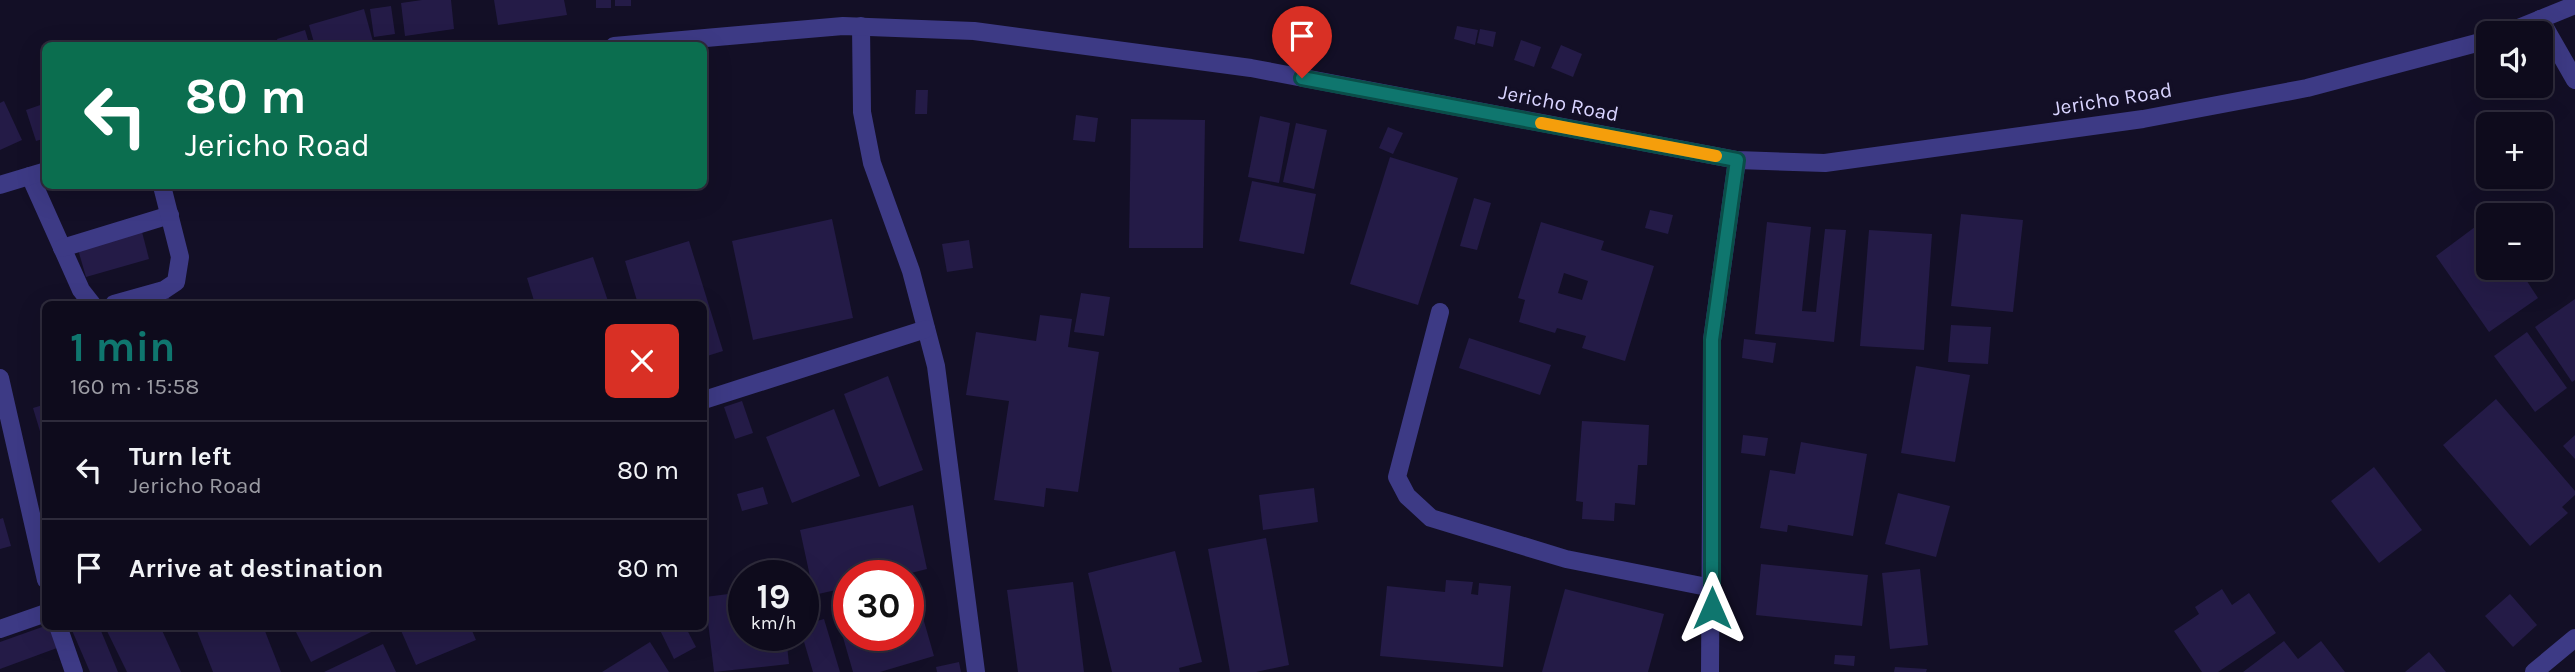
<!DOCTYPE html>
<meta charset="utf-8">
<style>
:root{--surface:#0e0b1c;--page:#1c1929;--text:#f1f3f6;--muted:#9b9ba3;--line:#2e2b3b;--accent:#0f766e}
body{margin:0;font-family:Karla,sans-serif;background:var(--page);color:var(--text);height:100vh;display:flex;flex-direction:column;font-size:26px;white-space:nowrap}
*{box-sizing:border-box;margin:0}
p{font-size:23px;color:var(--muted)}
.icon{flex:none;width:38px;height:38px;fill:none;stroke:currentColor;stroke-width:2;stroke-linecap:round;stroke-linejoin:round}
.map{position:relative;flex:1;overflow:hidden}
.drawer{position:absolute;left:42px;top:301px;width:665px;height:329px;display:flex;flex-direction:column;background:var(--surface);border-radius:10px;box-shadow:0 7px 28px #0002,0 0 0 2px var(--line)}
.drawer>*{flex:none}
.top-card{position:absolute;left:42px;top:42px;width:665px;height:147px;border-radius:10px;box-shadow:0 7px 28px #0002,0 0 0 2px var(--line);background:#0b6e4f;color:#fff;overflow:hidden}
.controls{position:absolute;left:2476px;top:21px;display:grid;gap:14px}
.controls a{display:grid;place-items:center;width:77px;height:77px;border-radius:10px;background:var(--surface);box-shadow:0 7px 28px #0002,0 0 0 2px var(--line);font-size:35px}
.speed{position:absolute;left:728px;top:560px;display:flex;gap:14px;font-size:35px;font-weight:700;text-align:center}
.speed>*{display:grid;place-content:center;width:91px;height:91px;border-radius:50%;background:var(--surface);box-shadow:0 7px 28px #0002,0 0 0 2px var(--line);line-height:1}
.speed small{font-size:18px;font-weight:400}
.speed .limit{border:10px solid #d22;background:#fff;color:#111}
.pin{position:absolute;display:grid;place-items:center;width:60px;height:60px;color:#fff;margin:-72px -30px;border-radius:50% 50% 50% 0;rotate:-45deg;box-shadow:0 0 7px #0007}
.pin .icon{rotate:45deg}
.me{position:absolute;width:77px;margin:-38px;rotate:0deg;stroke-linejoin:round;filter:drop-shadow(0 0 5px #0008)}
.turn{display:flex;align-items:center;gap:24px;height:147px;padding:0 28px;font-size:32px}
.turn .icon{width:91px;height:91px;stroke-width:2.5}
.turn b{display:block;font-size:49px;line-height:60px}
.round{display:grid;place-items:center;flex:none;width:74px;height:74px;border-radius:10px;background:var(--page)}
.head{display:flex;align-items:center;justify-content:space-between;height:119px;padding:0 28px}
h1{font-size:42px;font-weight:700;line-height:52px;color:var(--accent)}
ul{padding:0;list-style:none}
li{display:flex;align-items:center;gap:21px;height:98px;padding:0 28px;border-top:2px solid var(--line)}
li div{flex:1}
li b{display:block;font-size:26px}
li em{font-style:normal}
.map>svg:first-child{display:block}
.building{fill:#241b47;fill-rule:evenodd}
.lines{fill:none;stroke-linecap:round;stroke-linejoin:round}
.minor{stroke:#3d3a85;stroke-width:18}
.route-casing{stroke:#0a4d48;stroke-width:18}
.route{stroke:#0f766e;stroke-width:12}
.slow{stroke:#f59e0b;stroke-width:12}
.labels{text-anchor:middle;stroke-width:7;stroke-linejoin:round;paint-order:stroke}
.street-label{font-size:21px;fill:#d9d4ff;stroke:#130f26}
</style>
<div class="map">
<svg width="2575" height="672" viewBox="0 0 2575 672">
<rect width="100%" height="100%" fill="#130f26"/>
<g class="building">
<path d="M422,0H451L454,29L405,36L401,3Z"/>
<path d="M494,0H564L567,15L498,25Z"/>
<rect x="596" y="0" width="15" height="8"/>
<rect x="615" y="0" width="16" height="6"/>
<path d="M391,6L395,34L374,37L370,9Z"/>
<path d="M364,9L374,45L315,46L309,25Z"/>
<path d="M1457,26L1478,30L1475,45L1454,39Z"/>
<path d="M1480,29L1496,32L1493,47L1477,43Z"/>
<path d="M305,30L309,43L279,46L277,39Z"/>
<path d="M1521,40L1541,47L1534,67L1514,60Z"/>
<path d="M1561,45L1582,54L1573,77L1551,68Z"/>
<path d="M916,90H928L927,114H915Z"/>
<path d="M4,101L22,140L0,150V103Z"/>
<path d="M46,103V138L36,141L26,110Z"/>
<path d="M1076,115L1098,118L1095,142L1073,140Z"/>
<path d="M1260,116L1290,123L1279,183L1248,177Z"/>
<path d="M1131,119L1205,120L1203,248H1129Z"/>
<path d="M1296,123L1327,130L1314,189L1283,182Z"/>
<path d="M1388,127L1403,133L1393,154L1379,148Z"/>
<path d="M1390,157L1458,178L1418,305L1350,284Z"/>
<path d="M1252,181L1316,194L1304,254L1239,241Z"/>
<path d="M1474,198L1491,203L1477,250L1460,246Z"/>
<path d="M1650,210L1673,215L1668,234L1645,228Z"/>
<path d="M1961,214L2023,220L2013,312L1951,306Z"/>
<path d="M832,219L853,318L753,340L732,241Z"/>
<path d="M1541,222L1604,241L1601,250L1654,266L1625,361L1582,348L1586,336L1557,328L1555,333L1519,322L1525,300L1518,298ZM1564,273L1588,281L1582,300L1558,293Z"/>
<path d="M1767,222L1811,227L1802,311L1816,312L1825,229L1846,230L1834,342L1755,334Z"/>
<path d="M2479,224L2485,231L2488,229V268H2527L2521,272L2538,298L2489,332L2436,256Z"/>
<path d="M141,228L149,259L86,277L77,246Z"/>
<path d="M1869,230L1932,234L1924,350L1860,346Z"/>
<path d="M969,240L973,268L947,272L942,244Z"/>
<path d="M689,241L723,351L704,357V304H638L625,261Z"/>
<path d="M593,257L609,304H535L527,278Z"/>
<path d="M1081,293L1110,297L1104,336L1074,332Z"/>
<path d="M168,294L171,304H131Z"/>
<path d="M2575,299V380L2572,382L2535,327Z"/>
<path d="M1040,315L1072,319L1068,347L1099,352L1078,492L1046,488L1044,507L994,500L1009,401L966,395L976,332L1036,341Z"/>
<path d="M1951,325L1991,327L1988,364L1948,362Z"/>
<path d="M2527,332L2567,388L2535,412L2494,356Z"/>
<path d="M1469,338L1551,365L1540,395L1459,368Z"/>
<path d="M1744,339L1776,343L1773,363L1742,358Z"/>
<path d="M1916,366L1970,375L1955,462L1901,453Z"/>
<path d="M888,376L923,470L879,487L844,394Z"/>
<path d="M2496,399L2575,491V495L2562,507L2568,513L2530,546L2443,445Z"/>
<path d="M742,401L753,433L735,439L724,407Z"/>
<path d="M46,404V448H45L33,408Z"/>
<path d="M834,409L860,476L792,503L766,437Z"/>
<path d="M1582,421L1649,425L1647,465H1638L1635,505L1615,503L1614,521L1582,519L1583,502L1576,501Z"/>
<path d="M1743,435L1768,438L1765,456L1741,453Z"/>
<path d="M2575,435V459L2563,446Z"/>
<path d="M1801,442L1867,454L1853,536L1788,525L1787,532L1760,528L1770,470L1795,474Z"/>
<path d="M2374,467L2422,530L2379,563L2331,501Z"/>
<path d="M763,487L768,504L742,511L737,494Z"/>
<path d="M1314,488L1318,522L1263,530L1259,495Z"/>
<path d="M1898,493L1950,506L1936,557L1885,544Z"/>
<path d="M913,505L927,569L899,576H849V587L814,595L800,530Z"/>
<path d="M3,518L11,546L0,549V519Z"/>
<path d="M1266,538L1289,665L1256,672H1230L1208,549Z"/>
<path d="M1175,551L1202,662L1179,668L1180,672H1112L1088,573Z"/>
<path d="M1761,564L1868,575L1862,626L1756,615Z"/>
<path d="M1920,569L1928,645L1890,649L1882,573Z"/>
<path d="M1446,580L1473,582L1471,594L1478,595L1479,583L1511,586L1503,667L1380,656L1387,586L1445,592Z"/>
<path d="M1073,582L1084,672H1018L1007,590Z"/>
<path d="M1565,589L1664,614L1648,672H1542Z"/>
<path d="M2222,589L2232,605L2249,593L2276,633L2218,672H2202L2174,631L2199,614L2195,607Z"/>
<path d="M744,592V635H786L789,664L714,672L705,597Z"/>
<path d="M2510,594L2537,625L2513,647L2485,616Z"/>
<path d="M917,597L934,656L880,672H853L838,620L849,617V635H908V599Z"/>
<path d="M824,619L840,672H813L802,635L803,625Z"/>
<path d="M45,626H49L57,648L0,669V642Z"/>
<path d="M75,626H99L118,672H90L71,628Z"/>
<path d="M116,626H160L181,672H127L107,631Z"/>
<path d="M195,626H263L281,672H213Z"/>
<path d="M293,626H371L373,631L311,662Z"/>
<path d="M399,626H470L476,640L416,665Z"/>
<path d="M658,626H685L696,647L674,659Z"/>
<path d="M2284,641L2298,659L2321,641L2345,672H2243Z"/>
<path d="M650,642L669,672H602Z"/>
<path d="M383,644L396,672H324Z"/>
<path d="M2429,652L2446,672H2405Z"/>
<path d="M1835,655L1855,656L1854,666L1834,664Z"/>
<path d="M959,662L961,672H937L936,667Z"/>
<path d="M1895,667L1927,669L1926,672H1894Z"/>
</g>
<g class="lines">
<g class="minor">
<path d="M2540,19L2575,80"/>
<path d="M861,26L862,112L872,163L911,271L936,366L976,672"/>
<path d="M2506,33L2575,5"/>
<path d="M614,46L843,26L974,31L1251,68L1737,160L1825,163L2143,119L2307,88L2488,40"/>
<path d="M30,176L81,290L92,304"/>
<path d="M0,185L46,171"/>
<path d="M62,248L170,215"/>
<path d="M114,304L164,290L176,282L180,257L162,186"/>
<path d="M1440,312L1397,477L1407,496L1431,518L1566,559L1712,588"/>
<path d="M0,378L46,580"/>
<path d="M704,400L926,329"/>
<path d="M58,626L74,672"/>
<path d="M0,629L46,613"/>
<path d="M1710,672L1712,340L1737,160"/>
<path d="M2534,672L2575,638"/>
</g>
</g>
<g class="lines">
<g class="route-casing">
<path id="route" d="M1302,78L1737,160L1712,340V608"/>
</g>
<use href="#route" class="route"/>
<path class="slow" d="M1541,123L1716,156"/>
</g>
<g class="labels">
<g class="street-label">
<text transform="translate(2112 99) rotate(-9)" y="7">Jericho Road</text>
<text transform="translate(1559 103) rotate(11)" y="7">Jericho Road</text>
</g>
</g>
</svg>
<div class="controls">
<a><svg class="icon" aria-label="sound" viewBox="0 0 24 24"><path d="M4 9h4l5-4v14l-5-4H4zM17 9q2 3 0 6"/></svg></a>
<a>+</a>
<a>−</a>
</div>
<div class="speed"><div>19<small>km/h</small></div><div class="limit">30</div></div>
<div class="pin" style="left:1302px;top:78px;background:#d93025"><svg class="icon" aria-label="arrive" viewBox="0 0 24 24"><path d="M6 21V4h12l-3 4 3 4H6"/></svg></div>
<svg class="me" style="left:1712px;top:608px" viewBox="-20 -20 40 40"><path d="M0-17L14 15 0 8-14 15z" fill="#0f766e" stroke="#fff" stroke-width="4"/></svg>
<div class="top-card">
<div class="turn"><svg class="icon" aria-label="left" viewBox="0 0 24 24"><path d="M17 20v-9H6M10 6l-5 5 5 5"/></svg><div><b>80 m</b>Jericho Road</div></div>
</div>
<section class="drawer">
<div class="head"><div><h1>1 min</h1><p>160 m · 15:58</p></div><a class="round" style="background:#d93025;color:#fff"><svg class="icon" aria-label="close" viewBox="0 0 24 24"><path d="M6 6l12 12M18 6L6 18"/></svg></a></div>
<ul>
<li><svg class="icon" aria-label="left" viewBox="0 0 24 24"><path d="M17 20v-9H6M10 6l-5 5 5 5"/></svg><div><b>Turn left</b><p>Jericho Road</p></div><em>80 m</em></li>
<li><svg class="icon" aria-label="arrive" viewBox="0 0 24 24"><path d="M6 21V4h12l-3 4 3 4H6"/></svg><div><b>Arrive at destination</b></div><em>80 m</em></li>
</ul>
</section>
</div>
